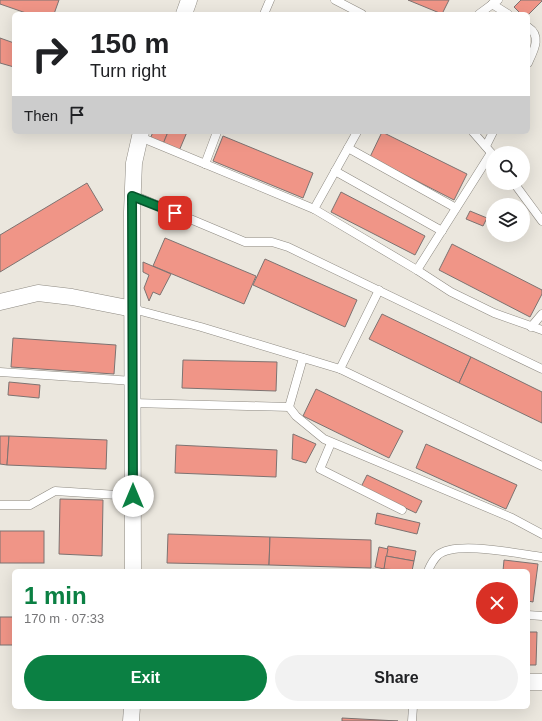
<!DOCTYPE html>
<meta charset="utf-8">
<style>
:root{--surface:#fff;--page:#f2f2f2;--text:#202124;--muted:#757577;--accent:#0b8043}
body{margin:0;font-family:Helvetica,sans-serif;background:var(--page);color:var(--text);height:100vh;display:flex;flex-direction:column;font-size:15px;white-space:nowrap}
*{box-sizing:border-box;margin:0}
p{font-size:13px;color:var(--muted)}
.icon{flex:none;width:22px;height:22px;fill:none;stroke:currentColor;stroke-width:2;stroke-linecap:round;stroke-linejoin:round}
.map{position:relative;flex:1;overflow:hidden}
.side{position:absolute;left:12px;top:569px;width:518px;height:140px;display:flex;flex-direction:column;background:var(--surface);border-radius:6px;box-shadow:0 4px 16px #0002}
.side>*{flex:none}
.banner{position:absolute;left:12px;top:12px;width:518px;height:122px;border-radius:6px;box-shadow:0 4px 16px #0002;background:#fff;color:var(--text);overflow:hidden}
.fabs{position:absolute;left:486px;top:146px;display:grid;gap:8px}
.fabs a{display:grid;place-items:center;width:44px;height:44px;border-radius:50%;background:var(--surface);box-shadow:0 4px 16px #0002;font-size:20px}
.pin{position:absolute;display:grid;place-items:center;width:34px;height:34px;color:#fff;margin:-17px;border-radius:8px;box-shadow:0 2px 6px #0006}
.me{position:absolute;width:44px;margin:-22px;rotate:0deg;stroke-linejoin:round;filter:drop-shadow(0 0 3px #0008)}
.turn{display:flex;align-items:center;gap:14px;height:84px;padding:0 12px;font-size:18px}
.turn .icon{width:52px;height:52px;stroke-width:2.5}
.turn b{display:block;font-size:28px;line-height:34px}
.then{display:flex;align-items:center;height:38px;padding:0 12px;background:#0003;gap:8px;font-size:15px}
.round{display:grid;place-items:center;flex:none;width:42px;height:42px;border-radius:21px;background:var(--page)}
.summary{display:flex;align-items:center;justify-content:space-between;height:68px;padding:0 12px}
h1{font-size:24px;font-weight:700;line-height:30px;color:var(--accent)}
.cta{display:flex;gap:8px;margin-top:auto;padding:8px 12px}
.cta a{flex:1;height:46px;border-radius:24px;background:var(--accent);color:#fff;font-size:16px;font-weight:700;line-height:46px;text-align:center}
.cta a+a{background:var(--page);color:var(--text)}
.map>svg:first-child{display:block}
.building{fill:#f09587;stroke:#7d7371}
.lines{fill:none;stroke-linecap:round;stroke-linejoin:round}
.lane-casing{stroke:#8e8a82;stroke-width:9}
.street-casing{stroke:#8e8a82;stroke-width:17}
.lane{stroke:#fff;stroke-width:8}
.street{stroke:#fff;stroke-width:16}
.route-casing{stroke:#07532c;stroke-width:10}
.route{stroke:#0b8043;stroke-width:7}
</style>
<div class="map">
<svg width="542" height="721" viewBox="0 0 542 721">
<rect width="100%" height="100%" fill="#ebe7de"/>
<g class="building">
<path d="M0,0H59L54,14H29L0,4Z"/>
<path d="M408,0H449L442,14Z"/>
<path d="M521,0H542V1L528,15L521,14L514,7Z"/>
<path d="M0,38L14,43V67L0,63Z"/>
<path d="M153,132H168L163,144L150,139Z"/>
<path d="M168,132H187L179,151L163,144Z"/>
<path d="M382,132L467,174L454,200L370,157Z"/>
<path d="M223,136L313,173L303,198L213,161Z"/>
<path d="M87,183L103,210L0,272V235Z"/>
<path d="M341,192L425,236L415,255L331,212Z"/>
<path d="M470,211L487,218L483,226L466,219Z"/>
<path d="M165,238L256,276L244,304L153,266Z"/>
<path d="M452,244L542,290V294L530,317L439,270Z"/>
<path d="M265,259L357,300L345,327L253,285Z"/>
<path d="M143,262L171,274L160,295L153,292L149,301L144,288L149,275L143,272Z"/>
<path d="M382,314L471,357L459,383L369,339Z"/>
<path d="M13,338L116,345L114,374L11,367Z"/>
<path d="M471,357L542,392V423L459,383Z"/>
<path d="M183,360L277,362L276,391L182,388Z"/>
<path d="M9,382L40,385L39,398L8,395Z"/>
<path d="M316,389L403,431L389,458L303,416Z"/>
<path d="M293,434L316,444L306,463L292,459Z"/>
<path d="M0,436H9L7,465L0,464Z"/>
<path d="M9,436L107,440L106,469L7,465Z"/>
<path d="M426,444L517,485L506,509L416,468Z"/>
<path d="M176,445L277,450L276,477L175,473Z"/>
<path d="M367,475L422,501L416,513L361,487Z"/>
<path d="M60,499L103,500L102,556L59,554Z"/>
<path d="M377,513L420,523L417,534L375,524Z"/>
<rect x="0" y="531" width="44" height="32"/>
<path d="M168,534L270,537L269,565L167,563Z"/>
<path d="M270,537L371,540V568L269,565Z"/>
<path d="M388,546L416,551L414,561L386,556Z"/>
<path d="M379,547L388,549L384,569L375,567Z"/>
<path d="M386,556L414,561L412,571L384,569Z"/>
<path d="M504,560L538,564L533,602L528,601V571H503Z"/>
<rect x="0" y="617" width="14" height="28"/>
<path d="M528,632H537L536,665H528Z"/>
<path d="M342,718L398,721H342Z"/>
</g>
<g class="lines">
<g class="lane-casing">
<g id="lane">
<path d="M335,0L362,14"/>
<path d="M492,4L508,14"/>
<path d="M264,14L270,0"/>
<path d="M479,14L498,0"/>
<path d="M528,27C542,36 534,50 528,63"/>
<path d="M473,132L493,155"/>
<path d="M140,137L314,209L417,270L451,292L494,313L542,330"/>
<path d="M486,146L493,132"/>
<path d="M348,148L456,208"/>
<path d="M205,164L217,132"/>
<path d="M335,171L442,231"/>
<path d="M514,183L542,221"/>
<path d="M133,195L245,242H272L288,247L542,369"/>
<path d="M314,209L357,132"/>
<path d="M417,270L491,153"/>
<path d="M133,309L201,327L340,369L542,466"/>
<path d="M531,327L542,314"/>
<path d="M303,358L289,407L296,416L324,439L512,518L542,534"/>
<path d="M340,369L379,290"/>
<path d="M0,372L133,381"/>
<path d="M133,403L289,407"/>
<path d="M331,443L320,469L402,510"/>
<path d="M0,505H30L55,491L133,496"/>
<path d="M428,571C430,566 434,559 438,555C455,540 519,554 542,557"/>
<path d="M528,615L542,616"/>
<path d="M412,721L413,707"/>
</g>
</g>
<g class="street-casing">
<g id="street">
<path d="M184,14L189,0"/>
<path d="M0,302L38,293L72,297L133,309"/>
<path d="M133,571L132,212L134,163L141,132"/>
<path d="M528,682H542"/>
<path d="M131,721L132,707"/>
</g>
</g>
<use href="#lane" class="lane"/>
<use href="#street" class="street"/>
</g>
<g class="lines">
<g class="route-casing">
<path id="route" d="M133,496L132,196L175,213"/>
</g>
<use href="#route" class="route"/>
</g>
</svg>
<div class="fabs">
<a><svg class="icon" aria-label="search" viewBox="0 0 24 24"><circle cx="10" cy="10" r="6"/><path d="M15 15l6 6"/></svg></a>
<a><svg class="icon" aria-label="layers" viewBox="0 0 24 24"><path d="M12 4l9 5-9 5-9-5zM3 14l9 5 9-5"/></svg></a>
</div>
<div class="pin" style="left:175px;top:213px;background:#d93025"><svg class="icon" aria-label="arrive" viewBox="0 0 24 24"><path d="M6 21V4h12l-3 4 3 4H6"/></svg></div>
<svg class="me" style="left:133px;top:496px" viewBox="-20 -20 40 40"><circle r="19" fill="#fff"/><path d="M0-13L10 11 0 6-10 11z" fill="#0b8043"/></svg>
<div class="banner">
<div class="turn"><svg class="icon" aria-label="right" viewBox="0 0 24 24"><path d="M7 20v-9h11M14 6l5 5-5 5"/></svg><div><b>150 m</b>Turn right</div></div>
<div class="then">Then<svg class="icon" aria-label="arrive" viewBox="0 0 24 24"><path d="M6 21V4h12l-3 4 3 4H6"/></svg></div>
</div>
<section class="side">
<div class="summary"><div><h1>1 min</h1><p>170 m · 07:33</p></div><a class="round" style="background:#d93025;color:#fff"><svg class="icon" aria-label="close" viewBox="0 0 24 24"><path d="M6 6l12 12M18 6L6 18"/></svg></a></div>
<div class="cta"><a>Exit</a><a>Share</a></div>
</section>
</div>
